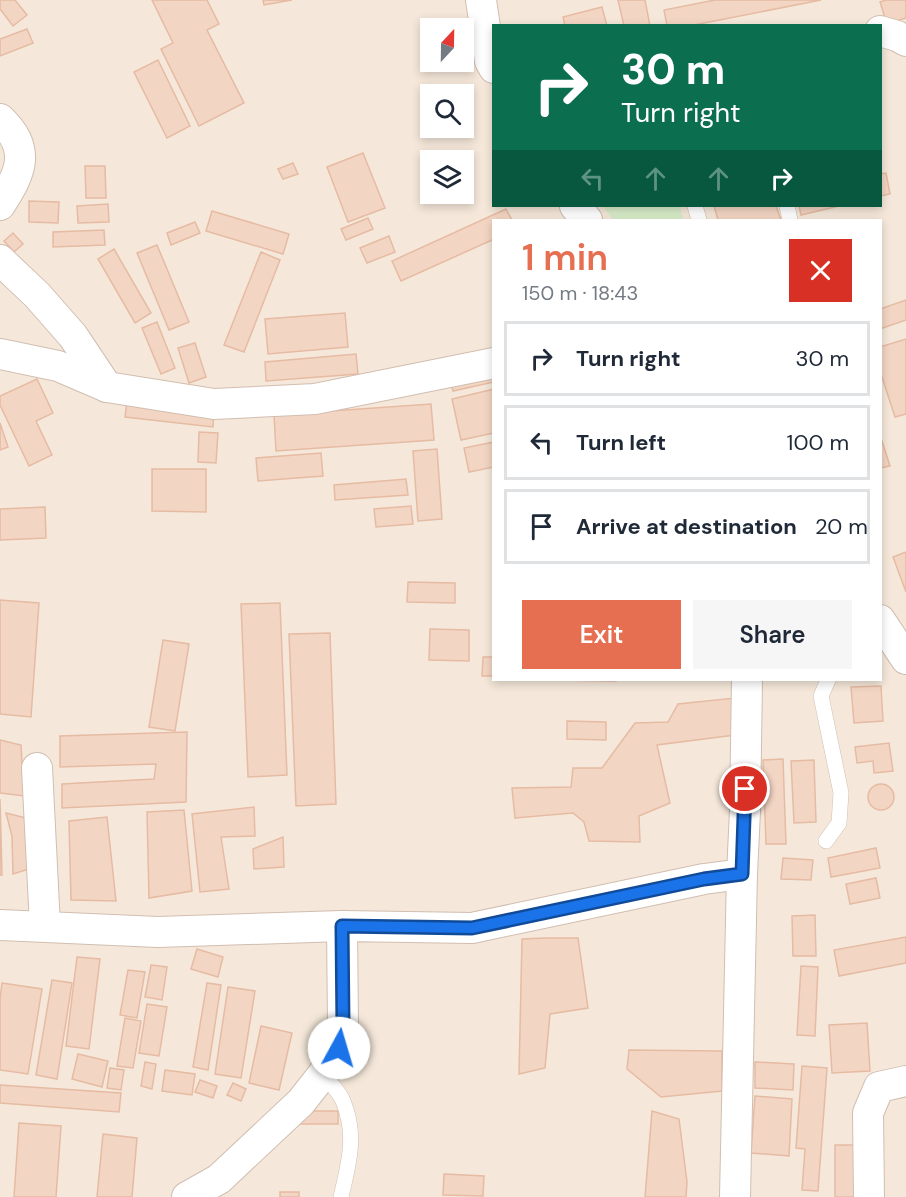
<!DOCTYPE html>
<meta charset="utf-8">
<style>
:root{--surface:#fff;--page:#f6f6f7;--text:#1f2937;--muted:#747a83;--line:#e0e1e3;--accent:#e76f51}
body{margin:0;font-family:"DM Sans",sans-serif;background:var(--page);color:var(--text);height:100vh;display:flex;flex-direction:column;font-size:22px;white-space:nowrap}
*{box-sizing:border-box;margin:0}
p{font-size:20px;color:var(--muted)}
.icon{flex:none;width:33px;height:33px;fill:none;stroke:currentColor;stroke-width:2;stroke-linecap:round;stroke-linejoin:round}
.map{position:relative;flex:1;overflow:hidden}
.side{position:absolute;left:492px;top:219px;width:390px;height:462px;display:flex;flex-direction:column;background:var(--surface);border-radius:0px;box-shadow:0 3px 9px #0003}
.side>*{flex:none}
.hud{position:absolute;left:492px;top:24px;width:390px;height:183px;border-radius:0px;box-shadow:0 3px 9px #0003;background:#0b6e4f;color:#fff;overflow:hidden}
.needle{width:39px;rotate:22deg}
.tools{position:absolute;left:420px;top:18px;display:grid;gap:12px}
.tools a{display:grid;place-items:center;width:54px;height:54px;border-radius:0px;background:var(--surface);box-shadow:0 3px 9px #0003;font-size:30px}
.pin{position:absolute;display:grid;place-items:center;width:51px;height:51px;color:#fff;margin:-26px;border:3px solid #fff;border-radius:50%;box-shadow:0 2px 6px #0007}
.me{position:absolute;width:66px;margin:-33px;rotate:6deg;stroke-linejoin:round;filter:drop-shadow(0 0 4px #0008)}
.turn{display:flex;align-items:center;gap:21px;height:126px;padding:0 30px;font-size:27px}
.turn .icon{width:78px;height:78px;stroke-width:2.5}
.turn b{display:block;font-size:42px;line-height:51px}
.lanes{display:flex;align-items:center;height:57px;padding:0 30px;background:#0003;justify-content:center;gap:30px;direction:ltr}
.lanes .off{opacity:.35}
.round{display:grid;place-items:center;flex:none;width:63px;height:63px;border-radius:0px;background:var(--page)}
.summary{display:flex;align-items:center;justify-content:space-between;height:102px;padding:0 30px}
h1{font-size:36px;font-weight:600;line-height:45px;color:var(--accent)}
.cta{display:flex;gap:12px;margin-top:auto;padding:12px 30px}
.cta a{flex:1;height:69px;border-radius:0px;background:var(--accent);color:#fff;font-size:24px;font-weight:600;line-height:69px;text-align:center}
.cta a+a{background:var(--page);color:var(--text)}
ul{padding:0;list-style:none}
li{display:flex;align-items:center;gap:18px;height:75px;margin:0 12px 9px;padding:0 18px;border:3px solid var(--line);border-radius:0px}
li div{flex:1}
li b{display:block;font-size:22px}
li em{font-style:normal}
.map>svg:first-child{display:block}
.residential{fill:#f5e8da;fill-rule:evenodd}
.green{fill:#d8ecc9}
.building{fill:#f3d5c3;stroke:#e6bba3;stroke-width:1.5}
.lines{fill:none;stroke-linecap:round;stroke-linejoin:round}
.lane-casing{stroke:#d1beb0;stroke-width:16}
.street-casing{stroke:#d1beb0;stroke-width:32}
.lane{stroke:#fff;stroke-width:15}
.street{stroke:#fff;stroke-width:30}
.route-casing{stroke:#114b97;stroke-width:15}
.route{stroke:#1a73e8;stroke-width:10}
</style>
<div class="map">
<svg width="906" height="1197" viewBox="0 0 906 1197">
<rect width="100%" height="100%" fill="#fdf6ec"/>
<path class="residential" d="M0,0H906V1197H0ZM494,26H880V206H494ZM430,28H464V62H430ZM430,94H464V128H430ZM430,160H464V194H430ZM494,220H880V680H494Z"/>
<path class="green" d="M603,206H680L683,220H613Z"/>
<g class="building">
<path d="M0,0H15L27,15L13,26L0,9Z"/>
<path d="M152,0H207L219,24L207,30L244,103L199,126L161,49L173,43Z"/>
<path d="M263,0H292L264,5Z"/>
<path d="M618,0H645L650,26H624Z"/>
<path d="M715,0H821L689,26H667L664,10Z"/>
<path d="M886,0H906V18L887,24L880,2Z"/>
<path d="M602,7L607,26H565L563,17Z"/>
<path d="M27,29L33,43L0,56V39Z"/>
<path d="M158,60L190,126L167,138L134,72Z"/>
<path d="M363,153L385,208L348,222L327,167Z"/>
<path d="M293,163L298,174L283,179L278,169Z"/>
<path d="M85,166H105L106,198H86Z"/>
<path d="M886,173L890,194L880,196V174Z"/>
<path d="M29,201L59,202L58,223L29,222Z"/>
<path d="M108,204L109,222L78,223L77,206Z"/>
<path d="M714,206H776L781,220H718Z"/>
<path d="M799,206H839L801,215Z"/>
<path d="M506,209L512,220H494V243L492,240L401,281L392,261Z"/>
<path d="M212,211L289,234L283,254L206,231Z"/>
<path d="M368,218L373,229L346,240L341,229Z"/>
<path d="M195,222L200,233L171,245L167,233Z"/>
<path d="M104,230L105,245L53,247V232Z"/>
<path d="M13,233L23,244L14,252L4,241Z"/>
<path d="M389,236L395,252L367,263L360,248Z"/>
<path d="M157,245L189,322L169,330L137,253Z"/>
<path d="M114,249L151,313L135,323L98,259Z"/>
<path d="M261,252L280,260L244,352L224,345Z"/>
<path d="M906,300V320L880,329V309Z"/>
<path d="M345,313L348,347L268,354L265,319Z"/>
<path d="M157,322L175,368L161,374L142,328Z"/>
<path d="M906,339V414L895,417L880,371V347Z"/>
<path d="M195,343L206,377L189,383L178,348Z"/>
<path d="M356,354L358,374L266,381L265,362Z"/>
<path d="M494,370V382L453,391L450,379Z"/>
<path d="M37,379L53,413L36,421L52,455L29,466L0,405V396Z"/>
<path d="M494,389V433L461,440L452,399Z"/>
<path d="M127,401L214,410L213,427L125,417Z"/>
<path d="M431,404L434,440L276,451L274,415Z"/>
<path d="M0,423L8,447L0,450Z"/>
<path d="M199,432L218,433L216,463L198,462Z"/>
<path d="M880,435L890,466L880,468Z"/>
<path d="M494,442V467L469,472L464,448Z"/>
<path d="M437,449L442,519L418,521L413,451Z"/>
<path d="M321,453L323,476L258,481L256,458Z"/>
<path d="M152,469H206V512L152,511Z"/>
<path d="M406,479L408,495L335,500L334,485Z"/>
<path d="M411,506L413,524L376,527L374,509Z"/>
<path d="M45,507L46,538L0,540V509Z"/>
<path d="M906,552V592L893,557Z"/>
<path d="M408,582L455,583V603L407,602Z"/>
<path d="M0,600L39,603L31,717L0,714Z"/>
<path d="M280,603L287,775L248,777L241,604Z"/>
<path d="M430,629L469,630V661L429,660Z"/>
<path d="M330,633L336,804L296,806L289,634Z"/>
<path d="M163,640L189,644L175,731L149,727Z"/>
<path d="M483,657H494V676H482Z"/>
<path d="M556,680H616V681Z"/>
<path d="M881,686L883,721L854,723L851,687Z"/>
<path d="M735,698V735L657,745L670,803L639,816L640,842L589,841L584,822L573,813L515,818L512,788L571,787L573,768H602L635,723L668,722L678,704Z"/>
<path d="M567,721L606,722V740L567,739Z"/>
<path d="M187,732L186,802L62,808V784L154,779L156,764L60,767V736Z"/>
<path d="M0,740L21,745L24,796L0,793Z"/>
<path d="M889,743L893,771L874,773L873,761L857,763L855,747Z"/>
<path d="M783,759L786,844H766L763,760Z"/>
<path d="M814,760L816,822L794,823L791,761Z"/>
<circle cx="881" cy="797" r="13"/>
<path d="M0,799L2,875H0Z"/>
<path d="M254,807L255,836L221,837L229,889L200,892L192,814Z"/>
<path d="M184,810L192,891L149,898L147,812Z"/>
<path d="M6,813L30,819L32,868L13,874L12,836Z"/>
<path d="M107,817L116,901L71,900L69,821Z"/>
<path d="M283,837L284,867L254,869L253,849Z"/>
<path d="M876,848L880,868L831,877L828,858Z"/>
<path d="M783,858L813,860L811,880L781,879Z"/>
<path d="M876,878L880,898L850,904L846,884Z"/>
<path d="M815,915L816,956H793L792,916Z"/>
<path d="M906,937V963L839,976L834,950Z"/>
<path d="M545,938H578L588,1008L550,1014L545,1068L519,1074L522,939Z"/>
<path d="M197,949L223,957L218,977L191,969Z"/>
<path d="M77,957L100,959L89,1049L66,1046Z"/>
<path d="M151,965L167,967L162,1000L145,997Z"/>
<path d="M801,966L818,967L815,1036L797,1035Z"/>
<path d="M128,970L145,972L137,1018L120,1015Z"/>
<path d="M52,980L72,983L57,1079L36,1075Z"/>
<path d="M2,983L42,989L28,1074L0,1070V999Z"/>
<path d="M207,983L221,985L208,1070L193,1067Z"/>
<path d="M228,987L255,991L241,1078L215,1074Z"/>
<path d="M147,1004L167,1007L159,1056L139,1053Z"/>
<path d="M125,1018L141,1021L133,1068L117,1066Z"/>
<path d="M867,1023L870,1071L832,1073L829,1025Z"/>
<path d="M261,1026L292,1033L279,1090L249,1083Z"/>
<path d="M629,1050L722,1051V1091L661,1097L627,1069Z"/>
<path d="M78,1054L108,1061L102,1087L72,1079Z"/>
<path d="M145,1062L156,1064L152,1089L141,1086Z"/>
<path d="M755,1062L794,1064L793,1090L755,1088Z"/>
<path d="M802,1066L827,1068L818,1191L802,1190L805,1149L796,1148Z"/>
<path d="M110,1068L124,1070L121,1090L107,1088Z"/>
<path d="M165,1070L195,1074L192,1095L162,1091Z"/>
<path d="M200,1080L217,1086L213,1098L195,1092Z"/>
<path d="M233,1083L246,1089L241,1101L227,1095Z"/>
<path d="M0,1085L121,1093L119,1112L0,1103Z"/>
<path d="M755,1096L792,1099L789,1156L751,1153Z"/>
<rect x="301" y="1111" width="37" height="13"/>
<path d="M652,1111L679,1119L687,1182L686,1197H645Z"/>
<path d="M19,1123L61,1126L56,1197H14Z"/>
<path d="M103,1134L137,1138L132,1197H97Z"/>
<rect x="835" y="1145" width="21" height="52"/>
<path d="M444,1174L484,1176L483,1196L443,1195Z"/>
<rect x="280" y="1192" width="19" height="5"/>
</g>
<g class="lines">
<g class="lane-casing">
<g id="lane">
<path d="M695,206L699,220"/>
<path d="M787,206L790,220"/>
<path d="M826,841L839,823L841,793L821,696L828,680"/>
<path d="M323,1074C329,1082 339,1091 343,1101C357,1134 349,1163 341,1197"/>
</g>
</g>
<g class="street-casing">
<g id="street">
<path d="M481,0L490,61L494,68"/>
<path d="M880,31L897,36L906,41"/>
<path d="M0,119C32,149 21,173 0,205"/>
<path d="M575,206L587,220"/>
<path d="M0,260L37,295L73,336L107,387"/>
<path d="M0,354L58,366L107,387L214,404L315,399L494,363"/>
<path d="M880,620L906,659"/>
<path d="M37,768L45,926"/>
<path d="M0,925L158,932L342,926"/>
<path d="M187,1197L219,1179L301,1102L323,1074L339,1049L343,1025L342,926L472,928L704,879L742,874L745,811L747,680"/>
<path d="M735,1197L742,874"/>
<path d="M869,1197L868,1113L879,1087L906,1081"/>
</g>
</g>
<use href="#lane" class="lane"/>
<use href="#street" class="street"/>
</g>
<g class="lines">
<g class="route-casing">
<path id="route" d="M339,1048L343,1025L342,926L472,928L704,879L742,874L745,789"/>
</g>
<use href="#route" class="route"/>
</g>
</svg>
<div class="tools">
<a><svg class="needle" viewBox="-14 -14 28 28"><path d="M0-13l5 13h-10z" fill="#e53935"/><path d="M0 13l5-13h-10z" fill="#747a83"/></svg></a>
<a><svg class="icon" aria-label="search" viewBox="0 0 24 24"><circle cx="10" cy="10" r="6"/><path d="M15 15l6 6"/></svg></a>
<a><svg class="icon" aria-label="layers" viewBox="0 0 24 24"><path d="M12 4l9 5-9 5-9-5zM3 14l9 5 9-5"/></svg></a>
</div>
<div class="pin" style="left:745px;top:789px;background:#d93025"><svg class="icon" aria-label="arrive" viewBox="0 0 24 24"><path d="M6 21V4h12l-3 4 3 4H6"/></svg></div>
<svg class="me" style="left:339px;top:1048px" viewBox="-20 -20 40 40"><circle r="19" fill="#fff"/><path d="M0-13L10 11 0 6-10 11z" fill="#1a73e8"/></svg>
<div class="hud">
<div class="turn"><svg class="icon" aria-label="right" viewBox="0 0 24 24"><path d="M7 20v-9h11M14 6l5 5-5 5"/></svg><div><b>30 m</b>Turn right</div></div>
<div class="lanes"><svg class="icon off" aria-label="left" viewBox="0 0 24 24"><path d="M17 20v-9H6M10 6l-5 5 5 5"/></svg><svg class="icon off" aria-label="ahead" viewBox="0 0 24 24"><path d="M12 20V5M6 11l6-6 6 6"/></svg><svg class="icon off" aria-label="ahead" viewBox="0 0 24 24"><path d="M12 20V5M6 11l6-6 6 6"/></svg><svg class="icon" aria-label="right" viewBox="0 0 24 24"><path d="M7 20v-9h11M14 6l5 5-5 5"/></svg></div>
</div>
<section class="side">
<div class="summary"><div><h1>1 min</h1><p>150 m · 18:43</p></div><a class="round" style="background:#d93025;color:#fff"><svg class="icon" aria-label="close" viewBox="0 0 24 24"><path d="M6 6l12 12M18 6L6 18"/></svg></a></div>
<ul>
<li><svg class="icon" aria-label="right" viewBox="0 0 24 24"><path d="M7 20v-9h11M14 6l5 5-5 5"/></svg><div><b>Turn right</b></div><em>30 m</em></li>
<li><svg class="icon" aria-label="left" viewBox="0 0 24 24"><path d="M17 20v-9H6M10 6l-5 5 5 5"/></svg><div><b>Turn left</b></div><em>100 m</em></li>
<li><svg class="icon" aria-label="arrive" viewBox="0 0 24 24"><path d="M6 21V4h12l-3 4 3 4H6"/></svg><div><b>Arrive at destination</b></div><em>20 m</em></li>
</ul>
<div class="cta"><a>Exit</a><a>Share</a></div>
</section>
</div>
